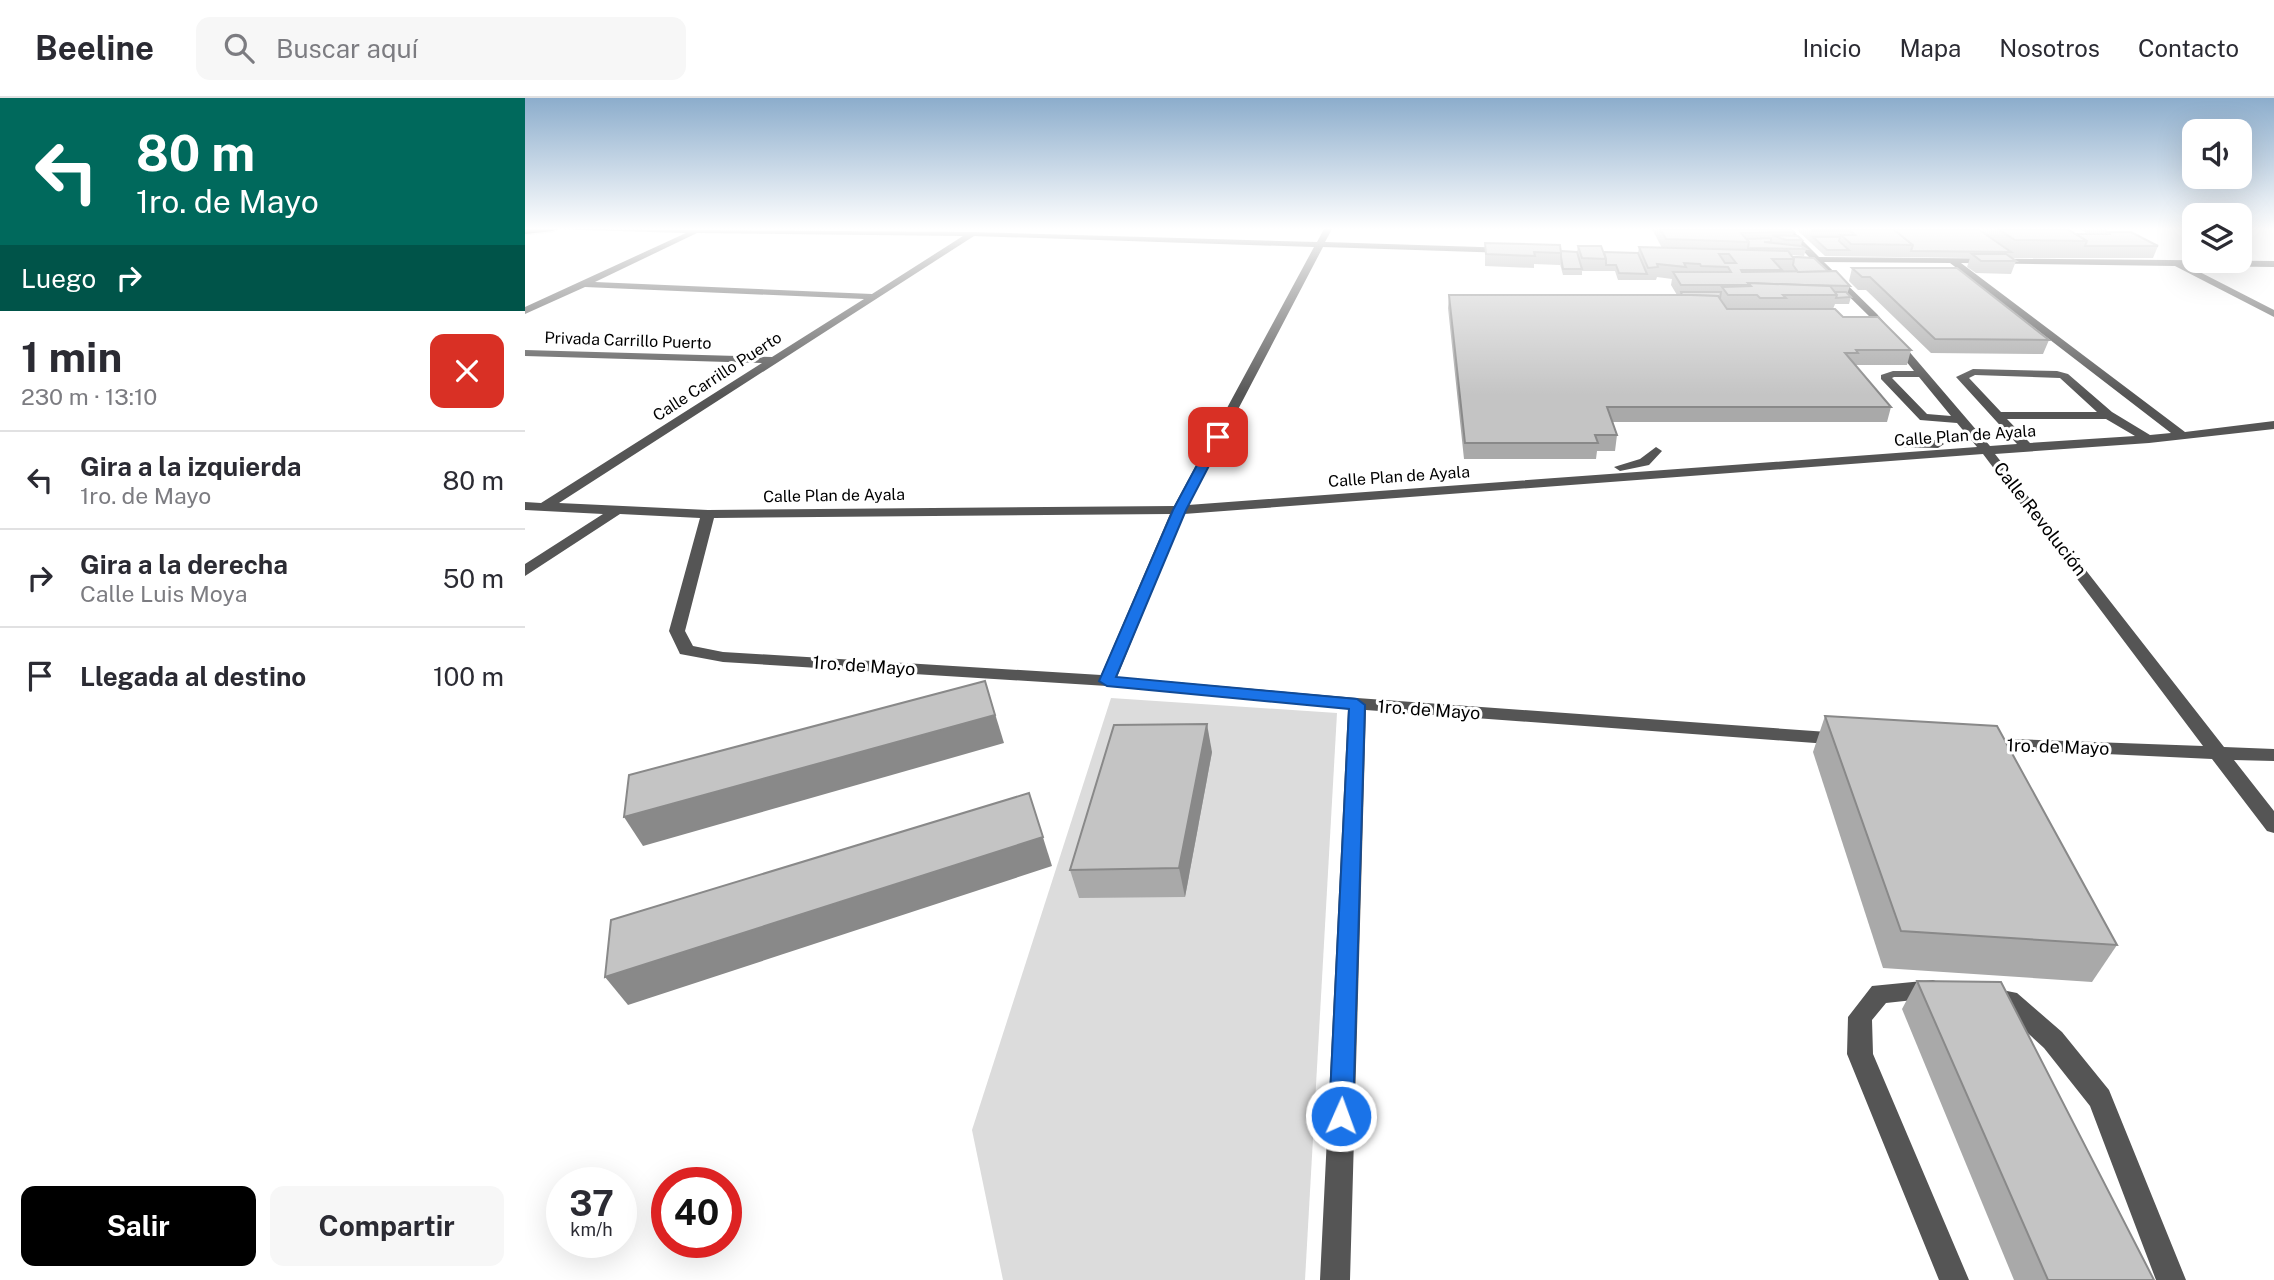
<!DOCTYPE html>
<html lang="es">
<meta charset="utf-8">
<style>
:root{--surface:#fff;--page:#f7f7f7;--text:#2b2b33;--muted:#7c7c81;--line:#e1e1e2;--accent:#000}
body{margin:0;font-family:"Public Sans",sans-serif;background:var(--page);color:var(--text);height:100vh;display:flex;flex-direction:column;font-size:26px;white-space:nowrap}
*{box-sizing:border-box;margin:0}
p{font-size:23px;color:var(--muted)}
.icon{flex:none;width:38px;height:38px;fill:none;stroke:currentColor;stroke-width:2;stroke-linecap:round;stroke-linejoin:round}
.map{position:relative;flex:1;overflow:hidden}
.details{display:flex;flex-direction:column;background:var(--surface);width:525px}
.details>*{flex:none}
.hud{background:#00695c;color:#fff;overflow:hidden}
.fabs{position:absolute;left:1657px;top:21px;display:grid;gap:14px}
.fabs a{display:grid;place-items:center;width:70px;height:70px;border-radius:14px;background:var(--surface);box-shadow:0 7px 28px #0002;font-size:35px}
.speed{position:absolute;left:21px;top:1069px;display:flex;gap:14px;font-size:35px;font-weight:700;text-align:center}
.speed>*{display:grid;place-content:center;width:91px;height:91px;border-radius:50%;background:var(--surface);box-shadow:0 7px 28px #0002;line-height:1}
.speed small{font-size:18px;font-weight:400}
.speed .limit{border:10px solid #d22;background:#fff;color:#111}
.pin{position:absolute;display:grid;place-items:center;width:60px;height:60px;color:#fff;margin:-30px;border-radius:14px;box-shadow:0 4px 10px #0006}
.me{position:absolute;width:77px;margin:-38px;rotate:2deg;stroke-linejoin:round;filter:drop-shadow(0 0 5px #0008)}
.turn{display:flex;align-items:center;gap:24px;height:147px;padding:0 21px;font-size:32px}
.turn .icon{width:91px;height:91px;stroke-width:2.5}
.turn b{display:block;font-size:49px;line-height:60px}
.then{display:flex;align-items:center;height:66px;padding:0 21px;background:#0003;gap:14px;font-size:26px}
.round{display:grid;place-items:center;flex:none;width:74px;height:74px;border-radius:14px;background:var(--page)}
.headline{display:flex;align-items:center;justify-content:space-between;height:119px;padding:0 21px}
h1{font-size:42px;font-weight:700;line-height:52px}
.action{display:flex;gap:14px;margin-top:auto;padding:14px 21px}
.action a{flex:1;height:80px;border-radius:14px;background:var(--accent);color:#fff;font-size:28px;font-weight:700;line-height:80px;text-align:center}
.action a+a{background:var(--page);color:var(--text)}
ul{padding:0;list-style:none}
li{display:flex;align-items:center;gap:21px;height:98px;padding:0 21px;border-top:2px solid var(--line)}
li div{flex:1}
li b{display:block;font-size:26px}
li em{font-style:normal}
header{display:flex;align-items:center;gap:42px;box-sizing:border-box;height:98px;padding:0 35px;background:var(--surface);border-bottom:2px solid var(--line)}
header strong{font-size:33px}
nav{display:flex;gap:38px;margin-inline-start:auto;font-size:24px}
.search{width:490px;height:63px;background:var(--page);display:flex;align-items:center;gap:18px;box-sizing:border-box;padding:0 24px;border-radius:14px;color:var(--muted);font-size:26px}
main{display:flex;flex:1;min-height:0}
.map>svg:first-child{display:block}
.green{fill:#dcdcdc}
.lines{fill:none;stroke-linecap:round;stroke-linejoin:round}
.major-casing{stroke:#dbdbdb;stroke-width:3}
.minor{fill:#555;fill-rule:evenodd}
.major{fill:#000;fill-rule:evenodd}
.wall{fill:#a9a9a9}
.shaded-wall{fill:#898989}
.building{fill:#c4c4c4;stroke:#898989;stroke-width:2;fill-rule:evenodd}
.route{fill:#1a73e8;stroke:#114b97;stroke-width:2}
.labels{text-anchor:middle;stroke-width:6;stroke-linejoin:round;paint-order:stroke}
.far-street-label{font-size:16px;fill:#000;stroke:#fff}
.street-label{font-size:18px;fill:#000;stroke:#fff}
</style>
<header>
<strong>Beeline</strong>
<div class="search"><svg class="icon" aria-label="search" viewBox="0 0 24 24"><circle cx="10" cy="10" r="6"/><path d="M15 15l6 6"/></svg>Buscar aquí</div>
<nav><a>Inicio</a><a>Mapa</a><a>Nosotros</a><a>Contacto</a></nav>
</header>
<main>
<section class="details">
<div class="hud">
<div class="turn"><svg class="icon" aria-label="left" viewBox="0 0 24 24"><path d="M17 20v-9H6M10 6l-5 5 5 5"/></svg><div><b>80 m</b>1ro. de Mayo</div></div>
<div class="then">Luego<svg class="icon" aria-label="right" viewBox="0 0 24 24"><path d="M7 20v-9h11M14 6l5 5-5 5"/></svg></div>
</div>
<div class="headline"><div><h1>1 min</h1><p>230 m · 13:10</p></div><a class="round" style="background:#d93025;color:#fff"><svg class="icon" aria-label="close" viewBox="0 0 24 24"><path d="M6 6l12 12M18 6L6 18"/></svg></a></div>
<ul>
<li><svg class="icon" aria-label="left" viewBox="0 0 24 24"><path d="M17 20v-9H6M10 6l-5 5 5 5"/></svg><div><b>Gira a la izquierda</b><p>1ro. de Mayo</p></div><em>80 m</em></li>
<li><svg class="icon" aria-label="right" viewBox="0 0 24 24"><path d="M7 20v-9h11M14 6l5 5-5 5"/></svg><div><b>Gira a la derecha</b><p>Calle Luis Moya</p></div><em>50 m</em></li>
<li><svg class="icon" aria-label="arrive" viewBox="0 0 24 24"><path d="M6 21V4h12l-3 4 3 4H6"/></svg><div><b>Llegada al destino</b></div><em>100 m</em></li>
</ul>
<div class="action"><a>Salir</a><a>Compartir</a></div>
</section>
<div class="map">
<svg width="1749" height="1182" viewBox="0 0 1749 1182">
<rect width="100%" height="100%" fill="#fff"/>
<path class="green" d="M586,600L812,615L780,1182H478L447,1032Z"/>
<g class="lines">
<g class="major-casing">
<path id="major" d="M32,131L28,133L0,136V132Z"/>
</g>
<g class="minor">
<path d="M0,131H12L0,136Z"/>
<path d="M24,131L447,134L792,144L799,131H807L800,144L986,150L983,155L798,149L663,407L1452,349L1432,325L1395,322L1356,281V277L1368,273H1389L1346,220L1289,164L1264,163L1267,158L1284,159L1257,131H1266L1294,159L1749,163V169L1663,168L1749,212V219L1650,168L1436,165L1660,334L1749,323V331L1624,345L1470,356L1699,649L1749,651V663L1709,662L1749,713V735L1742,733L1687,661L1453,650L1451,646L1460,640L1678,648L1458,356L659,416L592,579L832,600L1317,635L1326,641L1317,647L841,612L825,1182H795L823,611L582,588L198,564L155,556L144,533L175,420L95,416L0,478V466L78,416L0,412V404L16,405L237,265L0,258V252L247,259L339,201L60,189L0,216V209L161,135ZM172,135L438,138L347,196L70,184ZM449,138L789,149L649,408L183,412L34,405ZM1299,164L1425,165L1646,335L1625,337L1587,314L1543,276L1532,273L1448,271L1431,279L1492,346L1465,348L1352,216ZM1450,277L1535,280L1572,314H1476L1444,280ZM1369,279H1394L1426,318L1402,316L1367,280ZM1482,321H1581L1610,338L1505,345ZM645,416L576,577L198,554L168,548L160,533L189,420Z"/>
<path d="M1374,342H1413L1419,346L1413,350L1370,349V343Z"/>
<path d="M1131,349L1137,353L1124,367L1095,373L1089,369L1115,361Z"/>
<path d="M1408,882L1416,885L1420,892L1416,899L1361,905L1347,922L1348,956L1444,1182H1414L1322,956L1323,919L1347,888Z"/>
<path d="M1467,890L1492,895L1537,934L1584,992L1661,1182H1631L1565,1008L1519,950L1478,912L1459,907L1455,900L1459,893Z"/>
</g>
<use href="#major" class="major"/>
</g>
<g class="wall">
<path d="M1127,131H1266L1269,134L1268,137L1277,142L1276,148L1281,151L1279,158L1266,157L1268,159L1303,173L1325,188L1322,196L1326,199L1324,206H1310L1308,211L1318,219L1386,252L1382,267H1330L1366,309L1362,324H1088L1092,337L1090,353H1072L1071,361H939L923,210L924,197H1152L1146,187L1147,181L1132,179L1131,182H1093L1090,173H1057V177H1038L1035,166V167L1009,166V170L960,168V145L1036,153L1052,154L1053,148L1079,154L1113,155L1114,149L1137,150Z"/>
<path d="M1271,131H1542L1551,136H1563L1555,131H1583L1582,134L1633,148L1628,160H1486L1491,163L1486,176L1451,175L1442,169L1445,160L1300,158Z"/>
<path d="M1327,170L1524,242L1518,256L1406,255L1341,192H1333L1324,183Z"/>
<path d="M1300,618L1592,847L1567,884L1358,870L1288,654Z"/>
<path d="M687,654L660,799L554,800L545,772Z"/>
<path d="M1392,883L1629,1182H1489L1377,911Z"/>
</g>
<g class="shaded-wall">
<path d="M460,583L479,645L118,748L99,719Z"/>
<path d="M682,626L687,654L660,799L654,770Z"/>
<path d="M504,695L527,768L103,907L80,879Z"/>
</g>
<g class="building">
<path d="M1135,131H1266L1269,134L1216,135L1224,144L1141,141Z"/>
<path d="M1287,131H1368L1388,147L1326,146L1316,137H1330L1326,133H1289Z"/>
<path d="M1368,131H1453L1486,154L1386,153L1388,147Z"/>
<path d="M1473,131H1542L1562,143L1490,142Z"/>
<path d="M1582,134H1606L1633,148H1560L1562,143L1551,136H1586Z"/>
<path d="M1247,137L1273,138L1277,142H1261Z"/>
<path d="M1288,139H1315L1314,143L1324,152H1302Z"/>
<path d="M1246,140V144H1239L1276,148L1281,151L1223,150L1224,144L1222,141Z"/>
<path d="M960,145L1035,147L1036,155L1009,154L1010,158L961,156Z"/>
<path d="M1053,148H1076L1081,161L1057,160Z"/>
<path d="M1114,149L1263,153L1269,161H1247L1257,172H1216L1217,174L1311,173L1325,188L1279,187L1223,185V187H1156L1148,174H1206L1203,169L1176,168L1175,166L1159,165L1161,169L1132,166L1133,169L1123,170ZM1194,156H1204L1211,165H1200Z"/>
<path d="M1036,153L1052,154L1057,171H1038L1036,159Z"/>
<path d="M1079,154L1113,155L1122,176L1094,175L1091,167H1081V161Z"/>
<path d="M1447,156H1481L1491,163H1456Z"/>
<path d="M1268,159L1289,160L1303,173L1273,174L1268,167L1269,161Z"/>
<path d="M1327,170H1432L1524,242L1410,241L1345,179H1337Z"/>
<path d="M1223,185L1305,188L1312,197H1258L1261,200H1235L1232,197H1203L1197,189L1226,188Z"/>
<path d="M1156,194H1196L1195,200L1193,198L1157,197Z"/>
<path d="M1310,194H1321L1326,199L1311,200L1312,197Z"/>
<path d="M924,197H1166L1193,198L1202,211H1310L1318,219H1353L1386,252H1331L1333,255H1320L1366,309H1082L1092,337H1070L1073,345H940Z"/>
<path d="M460,583L470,617L99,719L104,677Z"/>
<path d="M1300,618L1472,628L1592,847L1376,833Z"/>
<path d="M682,626L654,770L545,772L589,627Z"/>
<path d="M504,695L518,739L80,879L86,822Z"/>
<path d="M1392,883L1476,884L1629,1182H1523Z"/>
</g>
<linearGradient id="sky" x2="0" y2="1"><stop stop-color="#8cadcc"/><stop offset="0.44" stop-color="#fff"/><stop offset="1" stop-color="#fff" stop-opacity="0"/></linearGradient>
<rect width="1749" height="297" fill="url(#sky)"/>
<path class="route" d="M693,336L699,339L661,412L591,579L832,601L840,607L828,1018L825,1026L816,1029L808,1026L804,1018L824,611L582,588L574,583L648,412L687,339Z"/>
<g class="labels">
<g class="far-street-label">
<text transform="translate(103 242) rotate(2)" y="6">Privada Carrillo Puerto</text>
<text transform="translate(192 278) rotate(-33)" y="6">Calle Carrillo Puerto</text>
<text transform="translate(1440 337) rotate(-4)" y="6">Calle Plan de Ayala</text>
<text transform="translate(874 378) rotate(-4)" y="6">Calle Plan de Ayala</text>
<text transform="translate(309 397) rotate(-1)" y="6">Calle Plan de Ayala</text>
</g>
<g class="street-label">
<text transform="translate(1515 421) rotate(52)" y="6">Calle Revolución</text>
<text transform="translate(339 568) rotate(4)" y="6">1ro. de Mayo</text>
<text transform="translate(904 612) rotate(4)" y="6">1ro. de Mayo</text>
<text transform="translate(1533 649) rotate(2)" y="6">1ro. de Mayo</text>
</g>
</g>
</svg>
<div class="fabs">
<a><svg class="icon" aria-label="sound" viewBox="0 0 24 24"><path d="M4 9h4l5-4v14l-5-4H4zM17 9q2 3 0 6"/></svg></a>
<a><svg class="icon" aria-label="layers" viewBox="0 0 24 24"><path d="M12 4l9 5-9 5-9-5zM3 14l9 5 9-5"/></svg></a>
</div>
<div class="speed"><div>37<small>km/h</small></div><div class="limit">40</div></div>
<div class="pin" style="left:693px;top:339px;background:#d93025"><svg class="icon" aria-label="arrive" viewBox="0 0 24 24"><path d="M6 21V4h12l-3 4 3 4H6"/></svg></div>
<svg class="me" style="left:816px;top:1018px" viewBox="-20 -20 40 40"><circle r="17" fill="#1a73e8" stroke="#fff" stroke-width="3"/><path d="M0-11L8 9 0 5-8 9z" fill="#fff"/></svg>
</div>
</main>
